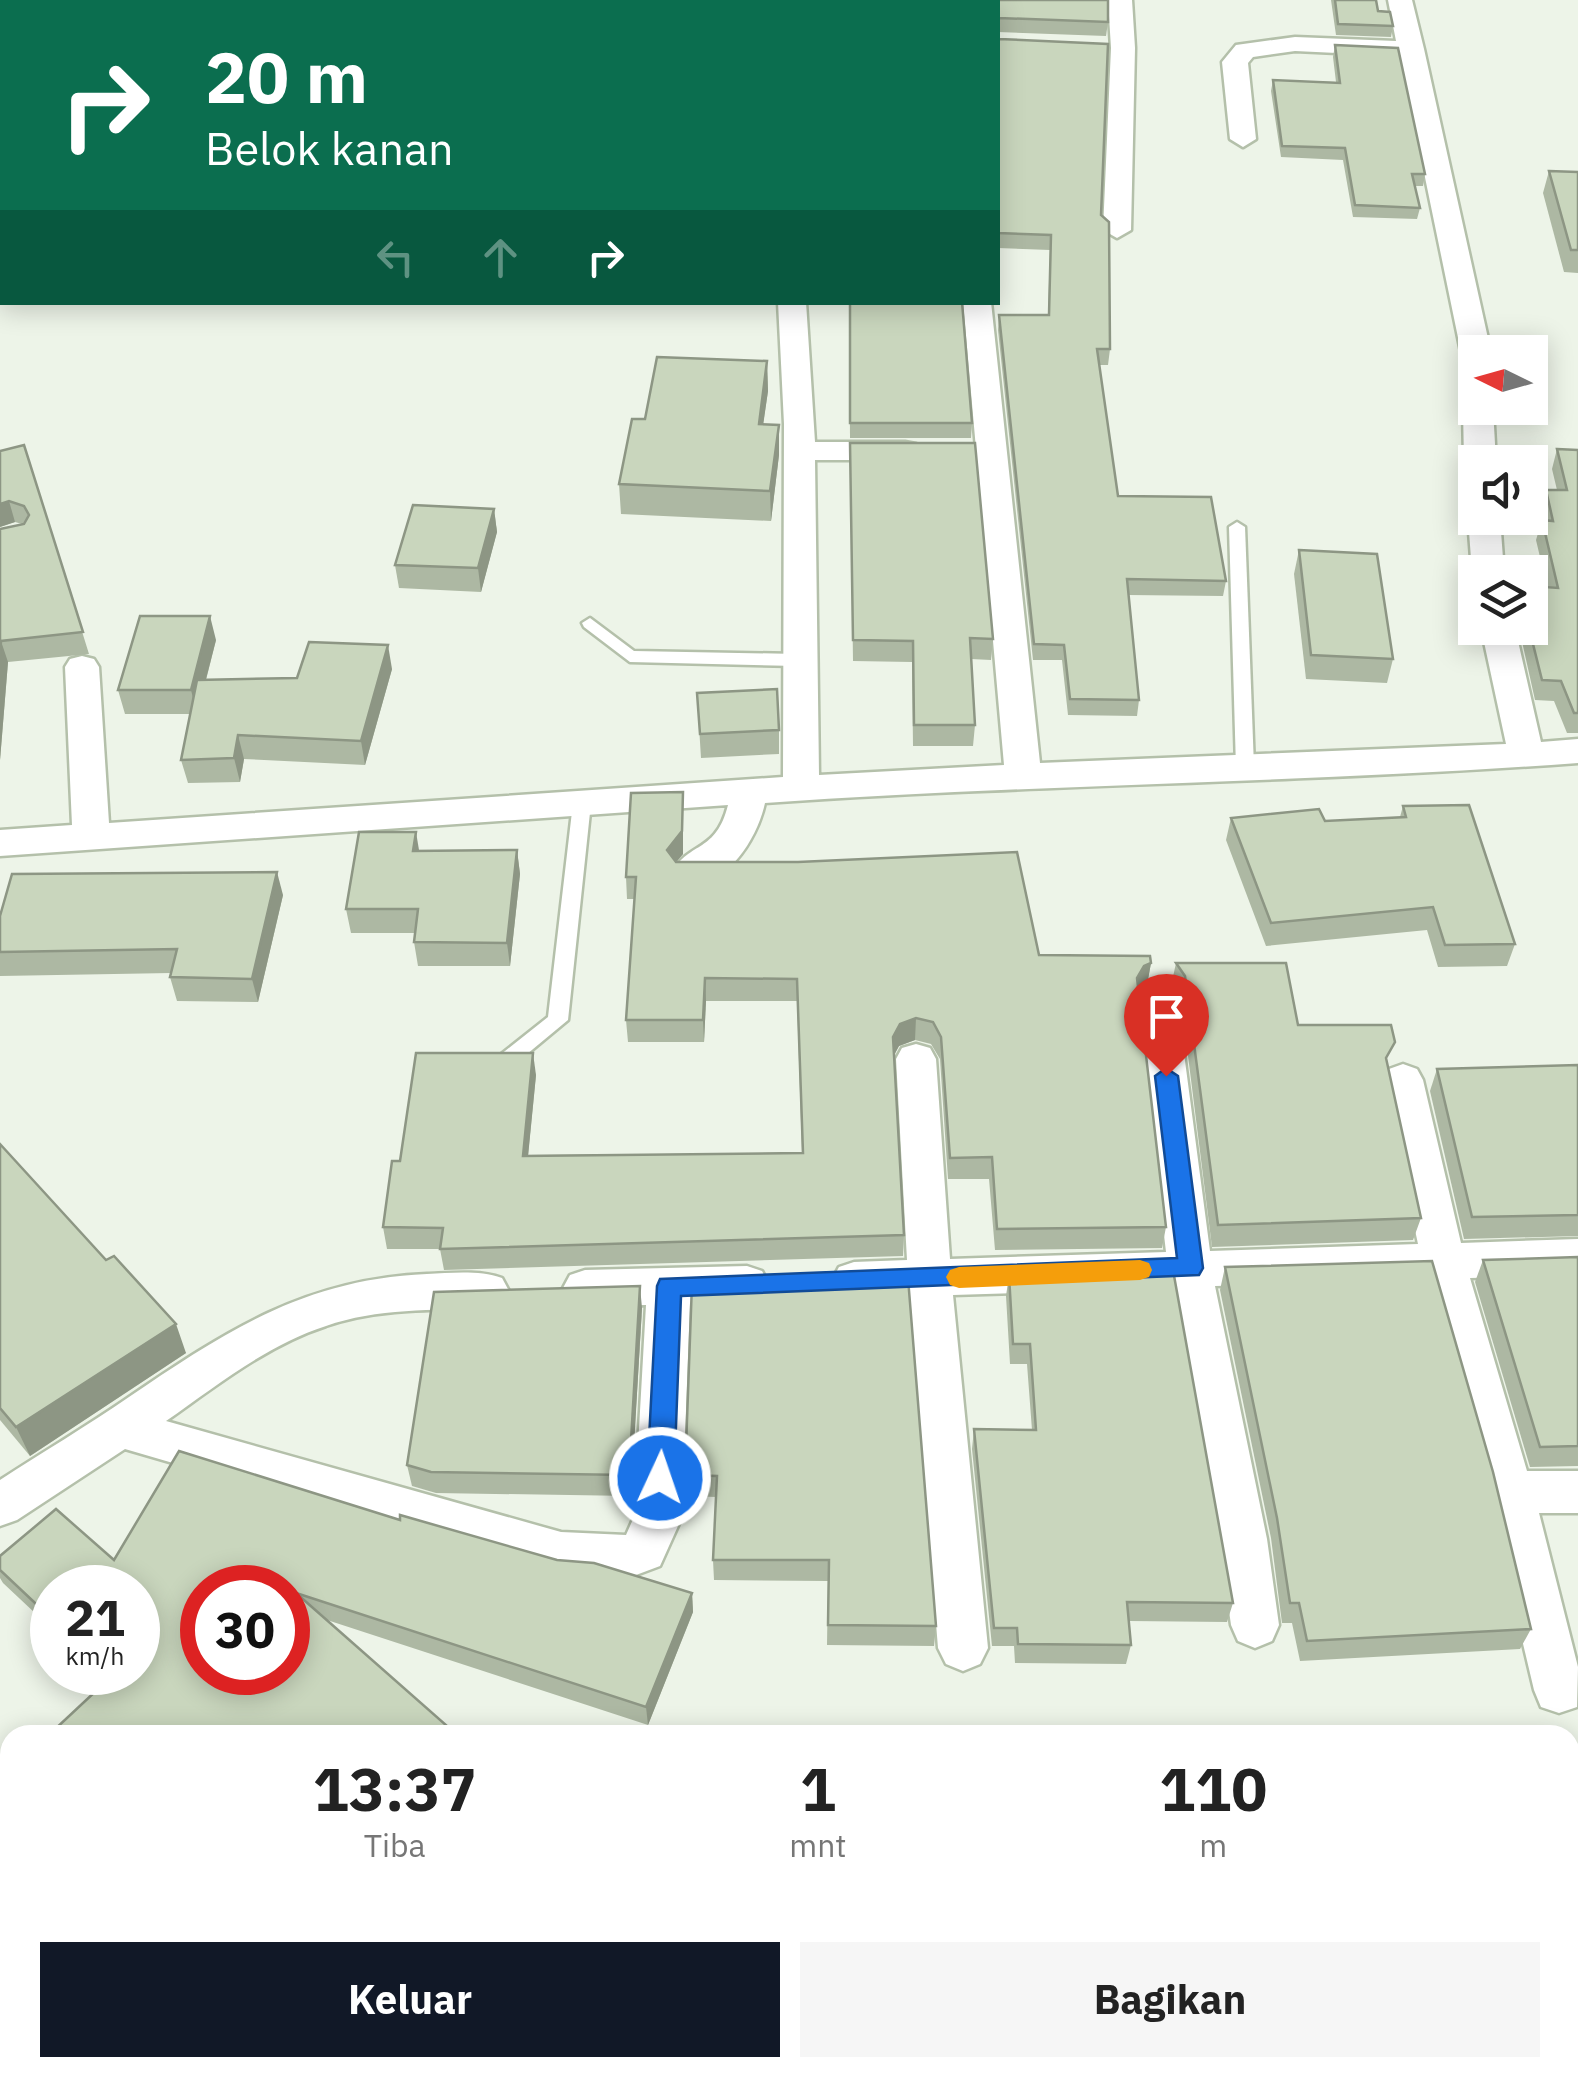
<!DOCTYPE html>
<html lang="id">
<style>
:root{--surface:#fff;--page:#f6f6f6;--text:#222;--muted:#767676;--accent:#111827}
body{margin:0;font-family:"IBM Plex Sans",sans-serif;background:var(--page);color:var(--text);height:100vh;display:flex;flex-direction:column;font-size:38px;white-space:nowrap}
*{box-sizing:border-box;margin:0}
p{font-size:32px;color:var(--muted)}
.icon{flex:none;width:55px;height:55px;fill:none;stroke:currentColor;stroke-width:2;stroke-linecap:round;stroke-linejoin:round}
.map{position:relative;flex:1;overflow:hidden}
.drawer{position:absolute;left:0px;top:1725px;width:1580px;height:352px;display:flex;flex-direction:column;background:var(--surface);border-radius:30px 30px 0 0;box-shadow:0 5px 25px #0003}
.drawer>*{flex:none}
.banner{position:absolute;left:0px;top:0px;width:1000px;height:305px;box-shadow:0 5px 25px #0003;background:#0b6e4f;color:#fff;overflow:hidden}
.needle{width:65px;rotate:275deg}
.fabs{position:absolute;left:1458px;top:335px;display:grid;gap:20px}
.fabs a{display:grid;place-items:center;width:90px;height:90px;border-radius:0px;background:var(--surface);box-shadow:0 5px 25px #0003;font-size:50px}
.speed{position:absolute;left:30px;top:1565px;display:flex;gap:20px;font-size:50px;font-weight:700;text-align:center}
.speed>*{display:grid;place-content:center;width:130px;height:130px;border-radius:50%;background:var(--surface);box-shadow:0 5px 25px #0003;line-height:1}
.speed small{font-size:25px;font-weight:400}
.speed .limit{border:15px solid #d22;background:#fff;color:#111}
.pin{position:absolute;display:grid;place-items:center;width:85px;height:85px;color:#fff;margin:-102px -42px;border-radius:50% 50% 50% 0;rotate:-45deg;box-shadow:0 0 10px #0007}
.pin .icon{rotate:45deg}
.me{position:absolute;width:110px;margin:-55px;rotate:3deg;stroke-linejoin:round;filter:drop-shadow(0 0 8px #0008)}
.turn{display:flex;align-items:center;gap:35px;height:210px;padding:0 40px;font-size:45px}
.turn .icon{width:130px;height:130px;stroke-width:2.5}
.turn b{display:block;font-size:70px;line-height:85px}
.lanes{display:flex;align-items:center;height:95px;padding:0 40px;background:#0003;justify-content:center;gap:50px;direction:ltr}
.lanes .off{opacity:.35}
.eta{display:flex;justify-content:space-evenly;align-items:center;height:170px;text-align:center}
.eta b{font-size:60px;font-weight:700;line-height:70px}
.primary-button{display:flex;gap:20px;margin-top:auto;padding:20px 40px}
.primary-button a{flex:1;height:115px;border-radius:0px;background:var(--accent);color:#fff;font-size:40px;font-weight:700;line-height:115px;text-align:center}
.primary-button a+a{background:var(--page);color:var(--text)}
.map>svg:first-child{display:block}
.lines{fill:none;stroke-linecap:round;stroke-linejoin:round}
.lane-casing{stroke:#b4c0aa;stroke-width:5}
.street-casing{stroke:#b4c0aa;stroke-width:5}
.highway-casing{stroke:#86e035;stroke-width:5}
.lane{fill:#fff;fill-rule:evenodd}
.street{fill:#fff;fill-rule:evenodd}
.highway{fill:#aaff68;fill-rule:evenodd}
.wall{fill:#adb8a3}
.shaded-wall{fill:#8d9684}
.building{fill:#c9d6bd;stroke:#8d9684;stroke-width:2.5;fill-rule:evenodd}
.route{fill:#1a73e8;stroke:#114b97;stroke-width:2.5}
.slow{fill:#f59e0b}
</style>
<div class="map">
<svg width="1578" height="2077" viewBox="0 0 1578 2077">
<rect width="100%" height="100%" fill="#edf4e8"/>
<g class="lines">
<g class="lane-casing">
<g id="lane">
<rect x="0" y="51" width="2" height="8"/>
<path d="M1237,522L1245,527L1254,767L1245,773L1236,767L1229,527Z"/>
<path d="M590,618L634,651L797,654L806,660L797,666L630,662L584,627L582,623Z"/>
<path d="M582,797L591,803L568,1020L509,1069H495L492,1064L495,1059L548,1017L573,803Z"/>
<path d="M381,2068H416L412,2077H377Z"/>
</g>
</g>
<g class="street-casing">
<g id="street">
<path d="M1108,0H1132L1135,48L1131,230L1117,238L1103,230L1111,48Z"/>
<path d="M1388,0H1412L1424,49L1491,352H1475V361L1466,358L1461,352L1400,56L1295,51L1253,57L1248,63L1256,139L1243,147L1230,139L1222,62L1236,45L1295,37L1396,41Z"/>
<rect x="0" y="228" width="2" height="17"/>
<path d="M778,302H806L815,442H905L916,444L921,451L916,458L905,460H815L819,775L1004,765L963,302H991L1040,763L1506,744L1481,628H1515L1541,742L1578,739V763C1308,783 1035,784 765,803C757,840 723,895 678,881L672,872C690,841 716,853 728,805L0,856V830L72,825L65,667L70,659L82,656L94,659L99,667L109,823L783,777L784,424Z"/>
<path d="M1475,400V408H1493L1496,462H1475V470L1464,462L1463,408Z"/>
<path d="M1473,511L1475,518H1500L1504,572H1475V577L1472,572L1468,518Z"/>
<path d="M1157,985L1171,990L1177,1000L1210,1251L1418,1244L1383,1080L1389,1069L1403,1064L1417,1069L1423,1080L1461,1243L1578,1239V1275L1470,1278L1527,1471H1578V1513H1539L1578,1667L1577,1707L1559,1713L1541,1707L1534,1690L1487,1492L1427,1280L1215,1286L1267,1539L1279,1625L1272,1641L1255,1648L1238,1641L1231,1625L1219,1539L1172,1288L953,1295L988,1648L980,1664L963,1671L946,1664L938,1648L910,1296L854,1298L839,1293L832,1280L839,1267L854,1262L907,1260L896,1059L902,1048L916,1044L930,1048L936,1059L950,1259L1166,1252L1137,1000L1143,990Z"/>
<path d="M747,1266L762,1271L769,1284L762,1297L747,1302L690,1303L682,1517L660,1566L620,1581L561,1576L125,1449L17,1520L0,1526V1480C43,1452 87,1426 129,1397C226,1331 305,1279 427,1274C452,1273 479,1270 502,1278L509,1291L502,1304L487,1309C433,1310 377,1308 326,1326C267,1345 216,1386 166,1421L561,1532L626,1535L634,1517L646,1305L585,1306L570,1301L563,1288L570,1275L585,1270Z"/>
</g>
</g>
<g class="highway-casing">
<g id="highway">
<path d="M0,1780L10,1784V1863L0,1859Z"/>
<path d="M0,1913L10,1917V2002L0,1998Z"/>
<path d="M43,2068H122L126,2077H46Z"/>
<path d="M146,2068H225L229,2077H149Z"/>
</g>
</g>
<use href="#lane" class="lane"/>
<use href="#street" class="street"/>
<use href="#highway" class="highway"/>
</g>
<g class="wall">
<path d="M1331,0H1376L1378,11L1393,26L1391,37L1336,35Z"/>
<path d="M998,2L1108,22L1106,36L998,32Z"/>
<path d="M998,38L1101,215L1110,349L1108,365H1099L1118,496L1226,581L1223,596L1128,595L1139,700L1137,716L1068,715L1062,660H1033L998,330L999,315H1048L1050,250L998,248Z"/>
<path d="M1335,45L1425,174L1423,186H1415L1420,208L1417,219L1353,217L1343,160L1281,157L1271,91L1273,80L1336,82L1333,57Z"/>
<path d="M1549,171L1578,172V273L1564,272L1543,193Z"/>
<path d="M849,302L972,423L971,438H850Z"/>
<path d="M767,361L768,391L763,424L779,425V455L771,521L621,514L619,484L645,419Z"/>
<path d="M850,443L993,639L991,660L971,659L975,725L973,746H913L912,662L853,661Z"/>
<path d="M24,445L89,654L8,662L0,760V529L22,524L15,522L0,527Z"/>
<path d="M1557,449L1578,450V733H1567L1554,701L1535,700L1519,628H1530L1547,587L1536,540L1542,520L1540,509L1546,490H1557L1552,469Z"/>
<path d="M494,509L497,532L481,592L399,588L395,565Z"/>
<path d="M1299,550L1393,659L1387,683L1306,679L1294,574Z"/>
<path d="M216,640L206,680L297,678L392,669L365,765L244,759L240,782L188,783L181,760L190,714H125L118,690Z"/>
<path d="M697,693L779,730V754L701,758Z"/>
<path d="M683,792V854L676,862L1039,955L1151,963L1147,985L1140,988L1138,991L1166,1227L1162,1248L995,1250L989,1179H948L940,1059L931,1044L915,1040L899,1046L894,1055L904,1235L903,1256L444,1270L440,1249H387L383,1227L400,1161L536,1075L528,1155L802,1153L797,1001H706L704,1042H628L626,1020L634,899H627L626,877Z"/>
<path d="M1403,806L1515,944L1507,966L1438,967L1427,930L1266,946L1226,840L1231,818L1325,821L1400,817Z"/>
<path d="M517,850L520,874L510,966H418L414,942L415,933H351L346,909L419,851Z"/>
<path d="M283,895L258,1002L177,1001L170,977L171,973L0,976V916Z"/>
<path d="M1176,963L1298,1025L1388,1065L1421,1218L1413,1240L1212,1247L1181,1000L1171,986Z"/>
<path d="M1578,1065V1236L1464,1239L1430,1091L1437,1069Z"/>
<path d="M0,1144L186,1353L30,1456L0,1420Z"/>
<path d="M1578,1257V1466L1530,1467L1475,1282L1483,1260Z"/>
<path d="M1225,1267L1531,1629L1520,1649L1300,1661L1292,1623H1282L1271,1538L1220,1290Z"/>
<path d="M1009,1275L1233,1603L1227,1622L1129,1621L1131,1645L1126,1664L1015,1663L1014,1646H992L972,1449L974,1429L1032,1430L1027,1364H1010L1006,1296Z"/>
<path d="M692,1283L936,1626L934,1646L827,1645L828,1581L714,1580L713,1560L716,1497L687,1496L685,1475Z"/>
<path d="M642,1308L631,1496L436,1493L412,1486L407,1465Z"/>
<path d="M400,1520L692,1593L693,1612L648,1725L327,1620L456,1735H53L52,1732L108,1680L100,1672H138L52,1588V1629L3,1583L0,1578V1556L114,1560Z"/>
<path d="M289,2068H377L374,2077H297Z"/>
</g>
<g class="shaded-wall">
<path d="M767,361L768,391L759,454V424Z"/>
<path d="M779,425V455L771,521L770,491Z"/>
<path d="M9,501L15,522L0,527V504Z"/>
<path d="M494,509L497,532L481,592L478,568Z"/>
<path d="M210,616L216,640L197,714L191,690Z"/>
<path d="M1,641L8,662L0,760V656Z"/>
<path d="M388,645L392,669L365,765L361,741Z"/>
<path d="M238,735L244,759L240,782L234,758Z"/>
<path d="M683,792V854L668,872L667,850Z"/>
<path d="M416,832L420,856L413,851Z"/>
<path d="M517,850L520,874L510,966L507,943Z"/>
<path d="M277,872L283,895L258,1002L252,979Z"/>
<path d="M1151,963L1147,985L1140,988L1133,1000L1137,978L1144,966Z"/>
<path d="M705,978L706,1001L704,1042L703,1020Z"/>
<path d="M916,1018L915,1040L899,1046L892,1059L893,1037L900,1024Z"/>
<path d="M533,1053L536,1075L526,1177L523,1156Z"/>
<path d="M640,1286L642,1308L631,1496L629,1475Z"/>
<path d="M176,1324L186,1353L30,1456L16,1427Z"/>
<path d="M692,1593L693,1612L648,1725L646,1707Z"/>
<path d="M361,2068H377L374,2077H352Z"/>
<path d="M754,2068H772L764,2077H746Z"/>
</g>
<g class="building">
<path d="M456,0H1108V22L999,18L998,25V2H455Z"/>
<path d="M1335,0H1376L1378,11L1390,12L1393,26L1338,24Z"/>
<path d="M998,38L999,39L1108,44L1101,215L1109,222L1110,349H1097L1118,496L1211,497L1226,581L1127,579L1139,700L1070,699L1064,645L1034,644L999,315H1049L1051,235L998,233Z"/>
<path d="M1335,45L1398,48L1425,174H1412L1420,208L1355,205L1345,148L1282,146L1273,80L1340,83Z"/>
<path d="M1549,171L1578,172V250H1571Z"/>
<path d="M850,302H962L972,423H850Z"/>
<path d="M657,357L767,361L759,424L779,425L770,491L619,484L632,419H645Z"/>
<path d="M850,443H975L993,639L970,638L975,725H914L913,641L853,640Z"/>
<path d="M24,445L83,632L1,641L0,656V529L24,524L29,515L24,506L9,501L0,504V451Z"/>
<path d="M1557,449L1578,450V713H1574L1561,681L1542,680L1529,628L1530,586L1558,588L1542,520L1553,521L1546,490H1567Z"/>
<path d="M413,505L494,509L478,568L395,565Z"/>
<path d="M1299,550L1377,554L1393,659L1311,655Z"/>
<path d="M140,616H210L191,690H118Z"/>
<path d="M309,642L388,645L361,741L238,735L234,758L181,760L197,680L297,678Z"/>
<path d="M777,689L779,730L700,734L697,693Z"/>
<path d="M683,792L682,831L667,850L676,862H798L1017,852L1039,955L1150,956L1151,963L1144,966L1137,978L1166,1227L997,1229L992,1157L950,1158L941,1037L933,1022L916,1018L900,1024L893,1037L904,1235L440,1249L443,1228L383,1227L392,1161H400L416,1053H533L523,1156L803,1153L797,979L705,978L703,1020H626L636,877H626L631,793Z"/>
<path d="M1469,805L1515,944L1445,945L1433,907L1271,923L1231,818L1319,809L1325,821L1406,817L1403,806Z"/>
<path d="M359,832H416L413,851L517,850L507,943L414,942L418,909H346Z"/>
<path d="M277,872L252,979L170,977L177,949L0,952V916L12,874Z"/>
<path d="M1176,963H1286L1298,1025H1391L1395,1042L1386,1058L1421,1218L1218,1225L1185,976Z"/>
<path d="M1578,1065V1215L1472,1217L1437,1069Z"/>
<path d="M0,1144L106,1260L114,1256L176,1324L16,1427L0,1408Z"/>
<path d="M1578,1257V1446L1540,1447L1483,1260Z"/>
<path d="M1432,1261L1493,1472L1531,1629L1307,1641L1299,1603H1290L1277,1518L1225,1267Z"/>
<path d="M1173,1270L1233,1603L1127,1602L1131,1645L1018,1644L1017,1628H994L974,1429L1036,1430L1030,1344H1013L1009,1275Z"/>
<path d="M908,1278L936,1626L828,1625L829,1560H713L717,1476L685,1475L692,1283Z"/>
<path d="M640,1286L629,1475L431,1472L407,1465L434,1292Z"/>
<path d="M179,1451L400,1520V1515L557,1560L594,1563L692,1593L646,1707L296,1593L455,1733L453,1735H54L52,1732L113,1675L111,1672H138V1588H52V1619L0,1570V1556L56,1509L114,1560ZM202,1588H288V1672H202Z"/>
<path d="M294,2068H361L352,2077H302Z"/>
<path d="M514,2068H522L530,2077H504Z"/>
<path d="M611,2068H754L746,2077H603Z"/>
</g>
<path class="route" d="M1166,1068L1178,1076L1203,1268L1199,1275L681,1296L674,1478L670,1487L660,1490L651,1487L647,1478L657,1286L660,1279L1177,1258L1155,1076Z"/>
<path class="slow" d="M1140,1260L1149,1263L1152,1270L1149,1277L1140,1280L959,1288L950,1285L946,1277L950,1270L959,1267Z"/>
</svg>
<div class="fabs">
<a><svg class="needle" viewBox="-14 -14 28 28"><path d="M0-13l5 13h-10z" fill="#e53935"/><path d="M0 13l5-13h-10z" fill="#767676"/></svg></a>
<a><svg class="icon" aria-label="sound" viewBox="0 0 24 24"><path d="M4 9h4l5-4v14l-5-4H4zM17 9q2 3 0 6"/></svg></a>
<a><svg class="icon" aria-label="layers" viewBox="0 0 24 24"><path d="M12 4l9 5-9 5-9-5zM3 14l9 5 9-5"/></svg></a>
</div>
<div class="speed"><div>21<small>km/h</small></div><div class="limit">30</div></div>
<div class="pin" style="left:1166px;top:1076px;background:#d93025"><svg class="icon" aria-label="arrive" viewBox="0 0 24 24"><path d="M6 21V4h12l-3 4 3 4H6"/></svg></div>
<svg class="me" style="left:660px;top:1478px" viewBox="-20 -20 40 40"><circle r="17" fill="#1a73e8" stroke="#fff" stroke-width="3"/><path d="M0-11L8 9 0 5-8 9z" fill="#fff"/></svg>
<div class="banner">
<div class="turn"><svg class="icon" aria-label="right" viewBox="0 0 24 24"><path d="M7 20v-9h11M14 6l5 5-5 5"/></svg><div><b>20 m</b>Belok kanan</div></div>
<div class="lanes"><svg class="icon off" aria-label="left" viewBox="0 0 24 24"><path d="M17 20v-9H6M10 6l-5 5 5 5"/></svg><svg class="icon off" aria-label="ahead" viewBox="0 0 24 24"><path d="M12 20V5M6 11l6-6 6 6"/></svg><svg class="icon" aria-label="right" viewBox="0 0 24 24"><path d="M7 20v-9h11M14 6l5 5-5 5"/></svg></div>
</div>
<section class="drawer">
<div class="eta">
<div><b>13:37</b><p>Tiba</p></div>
<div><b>1</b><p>mnt</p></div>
<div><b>110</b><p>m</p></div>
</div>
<div class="primary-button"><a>Keluar</a><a>Bagikan</a></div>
</section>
</div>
